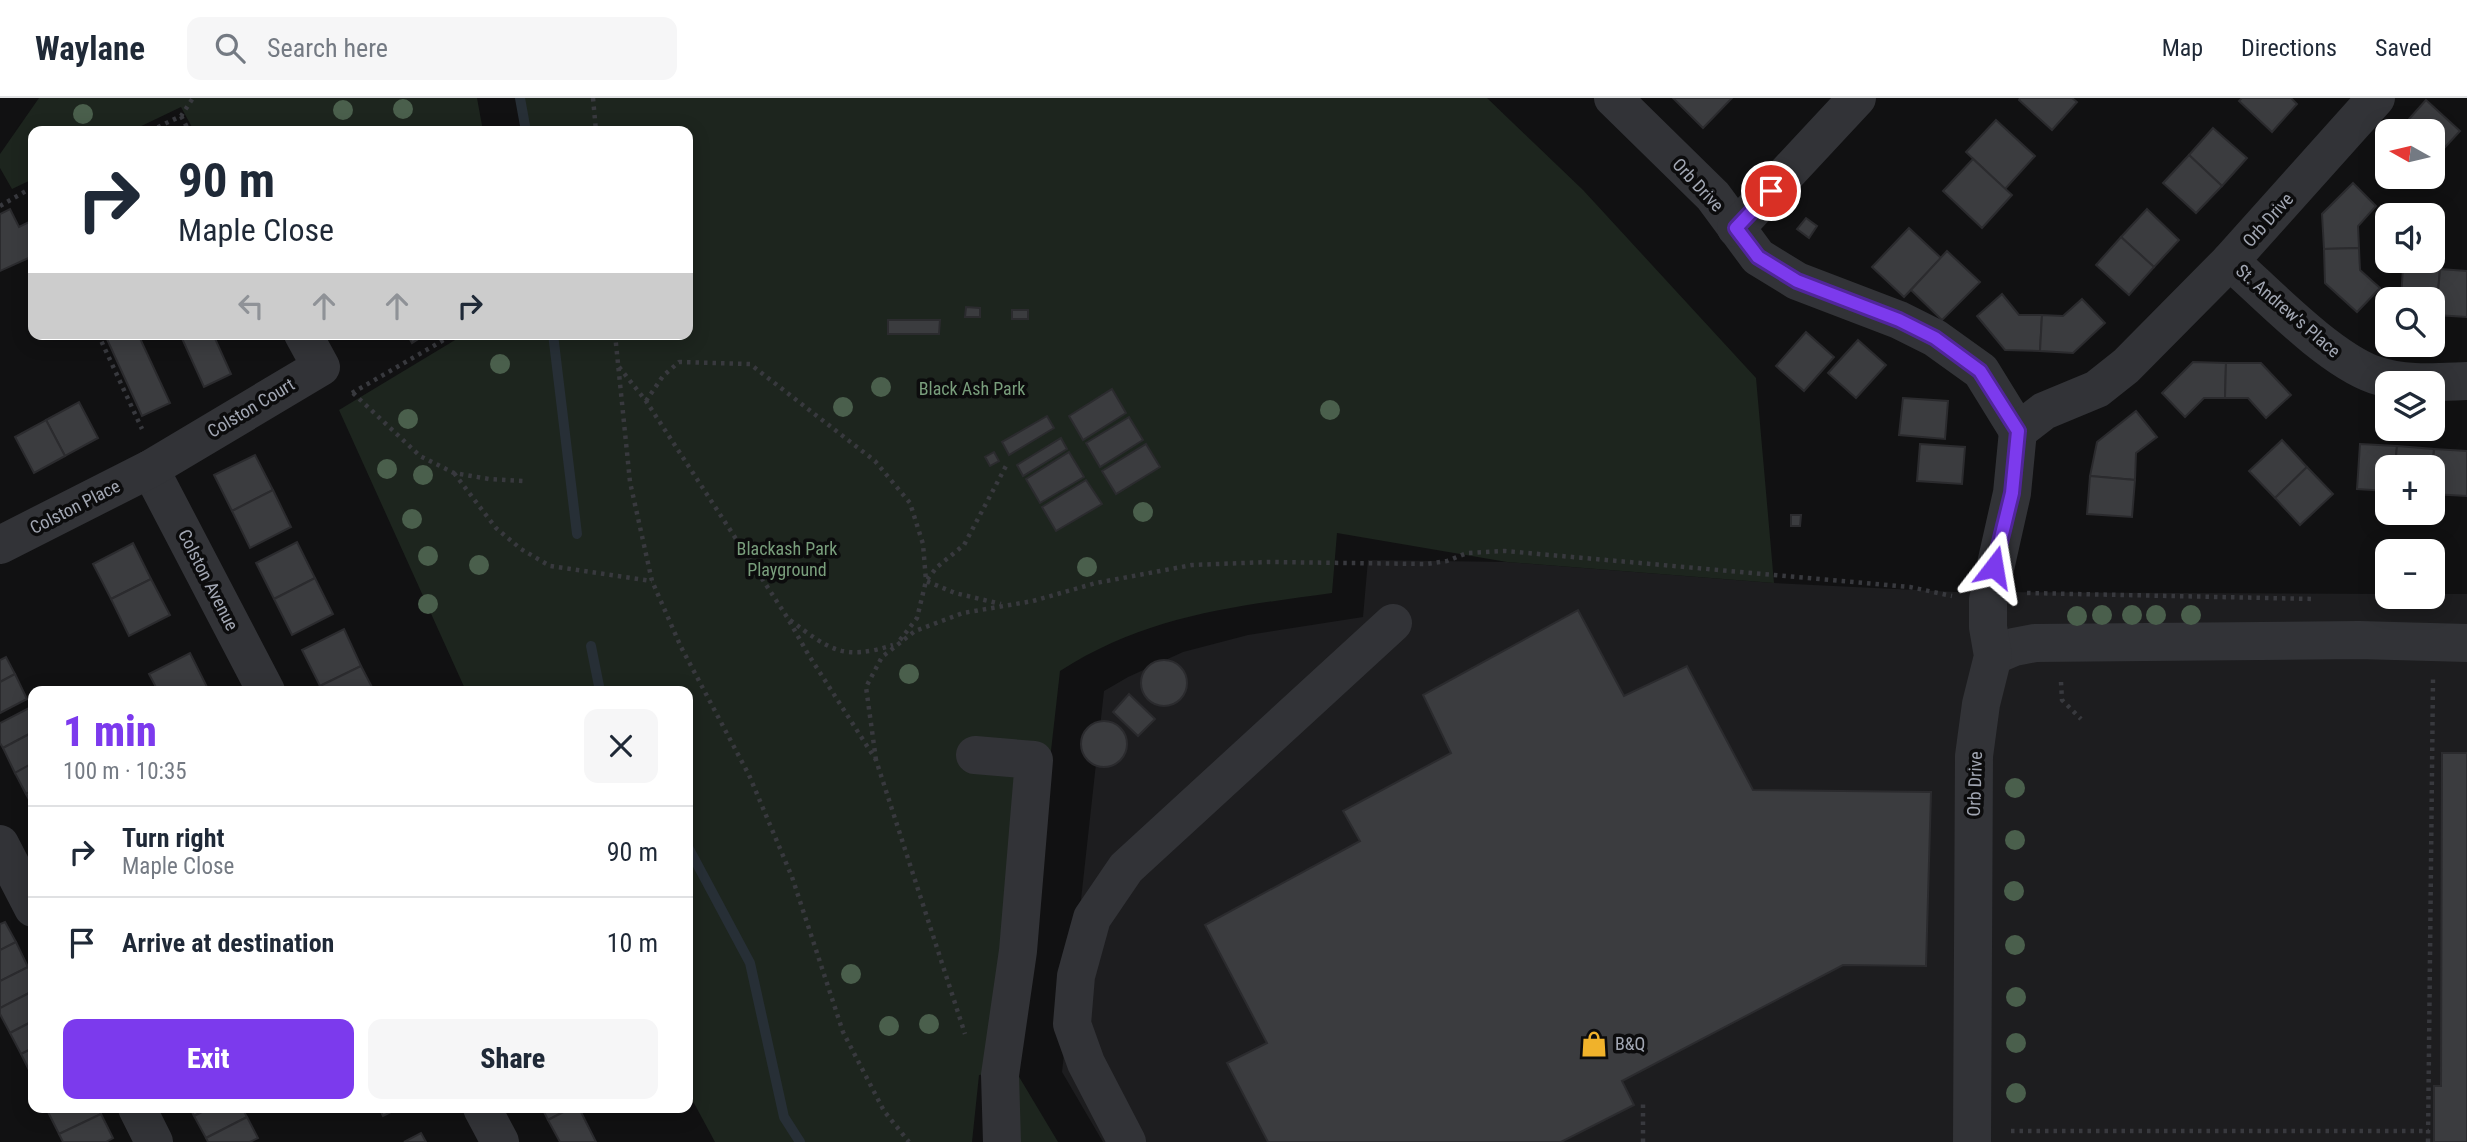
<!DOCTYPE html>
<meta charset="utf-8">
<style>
:root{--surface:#fff;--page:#f6f6f7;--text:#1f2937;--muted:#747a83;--line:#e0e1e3;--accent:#7c3aed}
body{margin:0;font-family:"Roboto Condensed",sans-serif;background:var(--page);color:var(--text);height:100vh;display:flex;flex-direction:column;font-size:26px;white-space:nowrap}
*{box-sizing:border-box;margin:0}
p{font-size:23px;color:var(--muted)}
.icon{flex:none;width:38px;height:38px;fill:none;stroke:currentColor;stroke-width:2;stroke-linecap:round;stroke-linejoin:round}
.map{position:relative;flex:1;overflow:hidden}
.panel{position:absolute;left:28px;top:588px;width:665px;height:427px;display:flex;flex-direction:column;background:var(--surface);border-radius:14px;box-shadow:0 4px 18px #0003}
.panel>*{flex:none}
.guide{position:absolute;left:28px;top:28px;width:665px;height:214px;border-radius:14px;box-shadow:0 4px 18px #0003;background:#fff;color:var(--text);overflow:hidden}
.needle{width:46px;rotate:278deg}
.tools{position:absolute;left:2375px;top:21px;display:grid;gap:14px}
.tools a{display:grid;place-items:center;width:70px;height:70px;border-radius:14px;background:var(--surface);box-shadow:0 4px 18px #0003;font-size:35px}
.pin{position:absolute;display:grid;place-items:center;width:60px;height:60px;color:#fff;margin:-30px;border:4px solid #fff;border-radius:50%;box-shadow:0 2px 7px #0007}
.me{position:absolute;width:77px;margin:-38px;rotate:14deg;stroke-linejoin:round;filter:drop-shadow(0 0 5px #0008)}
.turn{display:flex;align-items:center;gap:24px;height:147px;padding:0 35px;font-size:32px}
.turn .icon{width:91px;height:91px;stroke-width:2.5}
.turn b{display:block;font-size:49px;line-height:60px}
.lanes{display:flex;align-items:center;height:66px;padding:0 35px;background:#0003;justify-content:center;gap:35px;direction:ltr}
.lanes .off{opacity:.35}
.round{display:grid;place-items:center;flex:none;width:74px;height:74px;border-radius:14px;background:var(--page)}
.head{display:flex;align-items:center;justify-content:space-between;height:119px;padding:0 35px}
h1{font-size:42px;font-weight:800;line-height:52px;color:var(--accent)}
.button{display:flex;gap:14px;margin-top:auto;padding:14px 35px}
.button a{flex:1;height:80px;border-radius:14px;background:var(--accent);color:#fff;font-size:28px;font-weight:800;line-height:80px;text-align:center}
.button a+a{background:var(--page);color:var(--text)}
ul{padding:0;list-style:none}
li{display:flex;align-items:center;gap:21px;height:91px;padding:0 35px;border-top:2px solid var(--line)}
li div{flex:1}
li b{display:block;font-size:26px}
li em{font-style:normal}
header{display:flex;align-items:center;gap:42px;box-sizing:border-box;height:98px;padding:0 35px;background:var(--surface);border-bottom:2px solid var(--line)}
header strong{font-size:33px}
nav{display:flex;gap:38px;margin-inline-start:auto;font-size:24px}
.search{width:490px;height:63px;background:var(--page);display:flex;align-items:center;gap:18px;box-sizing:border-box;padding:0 24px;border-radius:14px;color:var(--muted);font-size:26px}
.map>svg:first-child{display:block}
.built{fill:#1d1d1f}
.green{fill:#1d251e}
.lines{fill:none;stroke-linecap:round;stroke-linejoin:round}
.stream{stroke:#272f36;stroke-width:10}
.building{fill:#3b3c3f;stroke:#2b2b2e;stroke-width:2}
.path{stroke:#38393e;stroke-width:4.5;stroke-dasharray:3.5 5;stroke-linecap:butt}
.minor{stroke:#323337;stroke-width:38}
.tree{fill:#4a5f4c}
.route-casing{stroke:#51269a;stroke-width:18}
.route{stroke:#7c3aed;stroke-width:12}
.labels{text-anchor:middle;stroke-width:7;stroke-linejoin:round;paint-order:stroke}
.street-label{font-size:18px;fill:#a2a7b3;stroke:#0c0c0d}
.park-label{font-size:18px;fill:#799e7c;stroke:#0c0c0d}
.poi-label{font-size:18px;fill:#a2a7b3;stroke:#0c0c0d;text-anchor:start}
</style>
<header>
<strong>Waylane</strong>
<div class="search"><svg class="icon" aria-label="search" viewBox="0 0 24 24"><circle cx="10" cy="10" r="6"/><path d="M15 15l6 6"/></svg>Search here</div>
<nav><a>Map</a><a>Directions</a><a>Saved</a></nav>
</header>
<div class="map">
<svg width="2467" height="1044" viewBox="0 0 2467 1044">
<rect width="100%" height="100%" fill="#111112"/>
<path class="built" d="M1368,462L1507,464L1774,485L1956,494L2387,496V499H2432L2433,496H2467V1044H1103L1062,974L1104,593L1128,579L1183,554L1248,537L1363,519Z"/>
<g class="green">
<path d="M39,0H477L483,33H194L181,9L131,33H33V81L12,91L0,70V56Z"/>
<path d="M520,0H1487L1583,92L1756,280L1774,485L1507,464L1337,435L1332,495C1232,509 1148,517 1060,573L1015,972L1058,1044H1016L1015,972L979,977L972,1044H715L688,994V593H466L339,312L465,236H688V33H526Z"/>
</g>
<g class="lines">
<g class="stream">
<path d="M520,0L526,33"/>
<path d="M553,236L577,436"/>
<path d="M591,548L600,593"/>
<path d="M688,749L750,865L784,1019L800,1044"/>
</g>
</g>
<g class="building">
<path d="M1673,0H1732L1703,30Z"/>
<path d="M2020,0H2072L2077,4L2052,32L2019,2Z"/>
<path d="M2242,0H2291L2297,6L2272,34L2239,3Z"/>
<path d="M2426,2L2460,33L2435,60L2432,58V33H2405L2401,30Z"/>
<path d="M1996,22L2035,58L2005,91L1966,54Z"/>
<path d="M2213,30L2247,60L2222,88L2189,57Z"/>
<path d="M2387,46V67L2376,58Z"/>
<path d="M2189,57L2222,88L2196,115L2163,85Z"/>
<path d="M1973,61L2012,97L1982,130L1943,93Z"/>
<path d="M2399,79H2418L2409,88Z"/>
<path d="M2353,85L2376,108L2358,128L2359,150L2324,151L2322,116Z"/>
<path d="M10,111L19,129L33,122V158L0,173V116Z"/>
<path d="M2147,111L2179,142L2154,169L2121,139Z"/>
<path d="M1806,120L1817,128L1809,140L1797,131Z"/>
<path d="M1909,130L1941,160L1904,199L1872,169Z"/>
<path d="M2121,139L2154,169L2129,197L2096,167Z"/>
<path d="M2359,150L2360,172L2380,190L2357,214L2325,185L2324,151Z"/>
<path d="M1947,153L1980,184L1942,222L1911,192Z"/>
<path d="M2403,169L2440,171L2436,217L2432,216V201H2401Z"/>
<path d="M2440,171L2467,173V219L2436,217Z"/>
<path d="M2002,196L2019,217H2042L2040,253L2005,252L1977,218Z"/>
<path d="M2082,201L2105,225L2073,255L2040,253L2042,217L2063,218Z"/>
<path d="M966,209L980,210V219H965Z"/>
<rect x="1012" y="212" width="16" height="9"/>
<path d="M888,222H940L939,236H888Z"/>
<path d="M1806,234L1834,259L1804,293L1776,268Z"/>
<path d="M112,236H138L170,305L142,318L106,239Z"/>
<path d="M180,236H213L231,276L204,289Z"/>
<path d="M407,236H426L412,245Z"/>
<path d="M1858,242L1886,267L1856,300L1828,275Z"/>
<path d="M2193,264L2226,265L2225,300H2204L2185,319L2162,295Z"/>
<path d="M2226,265H2261L2291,297L2266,320L2248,300H2225Z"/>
<path d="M1112,291L1126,315L1083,342L1069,318Z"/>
<path d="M1903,300L1948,303L1945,341L1899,337Z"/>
<path d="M79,304L98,340L65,358L46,322Z"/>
<path d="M2136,313L2157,339L2136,355L2135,382L2090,378L2097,344Z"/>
<path d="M1047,318L1054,330L1009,357L1002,344Z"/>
<path d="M1129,319L1143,342L1100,369L1086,345Z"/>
<path d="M46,322L65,358L34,375L15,339Z"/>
<path d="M1061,340L1067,351L1023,378L1017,367Z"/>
<path d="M2282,342L2307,369L2275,400L2249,373Z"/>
<path d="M1146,346L1160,369L1116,396L1102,373Z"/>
<path d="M1920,346L1965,349L1962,386L1917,383Z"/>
<path d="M2360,346L2397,348L2395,369H2387V393L2357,391Z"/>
<path d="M2397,348L2434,351L2432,373V369H2395Z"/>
<path d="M2434,351L2467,353V398L2432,396Z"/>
<path d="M994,354L999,363L990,368L985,359Z"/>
<path d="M1069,354L1084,379L1040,405L1026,381Z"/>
<path d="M255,357L273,392L232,413L214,377Z"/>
<path d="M2307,369L2333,396L2300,427L2275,400Z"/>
<path d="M2090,378L2135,382L2132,419L2087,416Z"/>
<path d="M1086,382L1102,406L1056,433L1042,409Z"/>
<path d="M273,392L291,429L250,450L232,413Z"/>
<path d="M1791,417H1801L1800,428H1791Z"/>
<path d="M297,444L315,480L274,501L256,465Z"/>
<path d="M133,445L151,481L111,501L93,466Z"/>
<path d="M315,480L333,516L292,537L274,501Z"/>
<path d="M151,481L170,517L129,538L111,501Z"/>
<path d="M1578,512L1624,598L1687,568L1753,692L1931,694L1926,868L1843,867L1622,983L1634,1007L1561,1044H1268L1227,965L1267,945L1205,827L1360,743L1343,713L1451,655L1423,597Z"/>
<path d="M344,531L361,568L320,588L302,552Z"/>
<path d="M190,555L208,591L204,593H158L149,576Z"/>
<path d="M6,559L15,576L0,584V562Z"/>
<circle cx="1164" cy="585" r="23"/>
<path d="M361,568L374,593H323L320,588Z"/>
<path d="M15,576L27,601L0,615V584Z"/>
<path d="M1129,596L1155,621L1138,638L1113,614Z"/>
<path d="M33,608V634L3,650L0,645V625Z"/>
<circle cx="1104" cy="646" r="23"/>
<path d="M33,634V665L15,675L3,650Z"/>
<path d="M2442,655H2467V1044H2434V988H2441Z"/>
<path d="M33,665V692L26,696L15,675Z"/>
<path d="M33,692V709L26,696Z"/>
<path d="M5,824L16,844L0,852V826Z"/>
<path d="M16,844L28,869L0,883V852Z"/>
<path d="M28,869L33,879V893L0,910V883Z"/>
<path d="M33,893V923L10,935L0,916V910Z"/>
<path d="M33,923V950L21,956L10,935Z"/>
<path d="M33,950V973L30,974L21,956Z"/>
<path d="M46,1010H98L101,1016L59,1036Z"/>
<path d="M190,1010H210L194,1018Z"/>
<path d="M210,1010H242L247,1019L206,1040L194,1018Z"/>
<path d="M379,1010H399L383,1018Z"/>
<path d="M542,1010H571L548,1022Z"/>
<path d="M571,1010H579L596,1044H560L548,1022Z"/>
<path d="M101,1016L113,1040L106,1044H63L59,1036Z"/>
<path d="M247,1019L258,1040L250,1044H208L206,1040Z"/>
<path d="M421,1035L426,1044H404Z"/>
</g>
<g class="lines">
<g class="path">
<path d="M593,0L596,33"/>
<path d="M181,18L189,33"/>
<path d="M150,33L181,18L193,0"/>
<path d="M0,108L33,89"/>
<path d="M98,236L142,331"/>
<path d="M615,236L630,384L652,483L681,549L749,677L792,779L843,934L884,1013L909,1044"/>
<path d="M619,269L646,303L787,519L808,556L876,662L965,936"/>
<path d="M352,295L454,236"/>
<path d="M353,295L420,358L454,375L489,381L523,383"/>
<path d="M646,303L663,278L679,264L750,266L875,363L910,405L923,446L926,483L955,495L1001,506"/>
<path d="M454,375L496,430L521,451L550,468L652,483"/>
<path d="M2027,495L2315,501"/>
<path d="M790,522C830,552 843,563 893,547"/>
<path d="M900,542L917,520L926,483L937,469L964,447L1006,368"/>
<path d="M2061,584L2062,602L2081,621"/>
<path d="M876,662L866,589L882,559L915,533L963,515L1033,503L1096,485L1192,467L1269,464L1427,466L1447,463L1467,455L1505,453L1910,489L1952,498"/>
<path d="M2011,1033H2429"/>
<path d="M1643,1044V1005"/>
<path d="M2428,1044L2433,581"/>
</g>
<g class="minor">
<path d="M1613,0L1713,98L1758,159L1797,183L1899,222L1935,240L1981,273L2018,333"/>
<path d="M1736,130L1857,0"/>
<path d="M2230,163C2268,197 2329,261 2375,277C2404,287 2437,284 2467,283"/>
<path d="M150,371L266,593"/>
<path d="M0,447L150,371L321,269L303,236"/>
<path d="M1993,558L2014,549L2035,545L2359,542L2467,545"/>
<path d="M975,657L1034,662L1018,853L1000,977L1002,1044"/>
<path d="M0,746L33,810"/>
<path d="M137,1010L154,1044"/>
<path d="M482,1010L500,1044"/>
<path d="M1127,1044L1086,965L1072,926L1076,878L1092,820L1126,770L1393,525"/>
<path d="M1972,1044L1974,658L1981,606L1993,558L1988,529V502L2012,395L2018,333L2044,313L2097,291L2126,268L2230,163L2376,0"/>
</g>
</g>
<g class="tree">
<circle cx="403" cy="11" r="10"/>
<circle cx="343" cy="12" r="10"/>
<circle cx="83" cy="16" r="10"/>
<circle cx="500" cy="266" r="10"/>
<circle cx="881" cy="289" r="10"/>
<circle cx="843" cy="309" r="10"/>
<circle cx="1330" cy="312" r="10"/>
<circle cx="408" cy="321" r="10"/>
<circle cx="387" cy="371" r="10"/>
<circle cx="423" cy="377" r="10"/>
<circle cx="1143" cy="414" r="10"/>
<circle cx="412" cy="421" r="10"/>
<circle cx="428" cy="458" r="10"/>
<circle cx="479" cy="467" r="10"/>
<circle cx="1087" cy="469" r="10"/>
<circle cx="428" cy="506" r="10"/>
<circle cx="2102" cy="517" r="10"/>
<circle cx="2132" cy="517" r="10"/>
<circle cx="2156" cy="517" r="10"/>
<circle cx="2191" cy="517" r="10"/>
<circle cx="2077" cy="518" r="10"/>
<circle cx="909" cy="576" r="10"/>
<circle cx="2015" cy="690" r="10"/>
<circle cx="2015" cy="742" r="10"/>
<circle cx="2014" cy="793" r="10"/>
<circle cx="2015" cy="847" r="10"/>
<circle cx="851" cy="876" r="10"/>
<circle cx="2016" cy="899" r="10"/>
<circle cx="929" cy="926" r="10"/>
<circle cx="889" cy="928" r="10"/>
<circle cx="2016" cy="945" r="10"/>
<circle cx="2016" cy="995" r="10"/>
</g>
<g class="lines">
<g class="route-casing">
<path id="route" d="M1771,93L1736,130L1758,159L1797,183L1899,222L1935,240L1980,273L2018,333L2012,395L1994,469"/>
</g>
<use href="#route" class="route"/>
</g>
<defs>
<g id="shop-bare" transform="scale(2.1)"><path d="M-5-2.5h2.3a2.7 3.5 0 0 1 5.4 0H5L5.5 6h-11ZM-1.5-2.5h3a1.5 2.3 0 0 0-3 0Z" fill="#f0b22b" stroke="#0c0c0d" stroke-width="2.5" paint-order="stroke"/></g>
</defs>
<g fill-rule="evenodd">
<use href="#shop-bare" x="1594" y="946"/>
</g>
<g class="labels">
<g class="street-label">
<text transform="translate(1698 87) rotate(47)" y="6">Orb Drive</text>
<text transform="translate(2268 122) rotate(-48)" y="6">Orb Drive</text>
<text transform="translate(2288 213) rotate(41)" y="6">St. Andrew's Place</text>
<text transform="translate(251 310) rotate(-31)" y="6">Colston Court</text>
<text transform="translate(75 409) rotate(-27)" y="6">Colston Place</text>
<text transform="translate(208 482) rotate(63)" y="6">Colston Avenue</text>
<text transform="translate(1975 686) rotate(-88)" y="6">Orb Drive</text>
</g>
<g class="park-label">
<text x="972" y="297">Black Ash Park</text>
<text x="787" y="457">Blackash Park<tspan x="787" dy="21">Playground</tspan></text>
</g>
<g class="poi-label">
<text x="1615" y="952">B&amp;Q</text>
</g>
</g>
</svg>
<div class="tools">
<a><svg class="needle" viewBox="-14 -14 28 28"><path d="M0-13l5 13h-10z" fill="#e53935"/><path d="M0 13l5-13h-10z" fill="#747a83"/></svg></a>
<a><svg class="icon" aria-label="sound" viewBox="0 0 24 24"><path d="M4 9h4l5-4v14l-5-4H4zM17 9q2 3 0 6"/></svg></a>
<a><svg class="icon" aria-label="search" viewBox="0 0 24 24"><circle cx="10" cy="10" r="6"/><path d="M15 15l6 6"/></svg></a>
<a><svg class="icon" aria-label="layers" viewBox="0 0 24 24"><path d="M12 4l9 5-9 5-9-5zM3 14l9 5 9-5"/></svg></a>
<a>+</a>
<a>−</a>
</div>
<div class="pin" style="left:1771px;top:93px;background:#d93025"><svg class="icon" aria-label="arrive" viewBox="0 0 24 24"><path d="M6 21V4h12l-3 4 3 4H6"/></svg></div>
<svg class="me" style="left:1994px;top:469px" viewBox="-20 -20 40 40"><path d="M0-17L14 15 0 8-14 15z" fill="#7c3aed" stroke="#fff" stroke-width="4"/></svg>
<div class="guide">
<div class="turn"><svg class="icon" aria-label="right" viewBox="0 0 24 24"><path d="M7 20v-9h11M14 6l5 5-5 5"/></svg><div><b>90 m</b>Maple Close</div></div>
<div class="lanes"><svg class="icon off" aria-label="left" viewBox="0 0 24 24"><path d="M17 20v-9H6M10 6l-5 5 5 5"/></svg><svg class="icon off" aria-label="ahead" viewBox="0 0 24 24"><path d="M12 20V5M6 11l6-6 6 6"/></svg><svg class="icon off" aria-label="ahead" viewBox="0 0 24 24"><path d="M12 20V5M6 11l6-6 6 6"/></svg><svg class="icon" aria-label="right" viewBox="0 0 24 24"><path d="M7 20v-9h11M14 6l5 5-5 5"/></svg></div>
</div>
<section class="panel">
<div class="head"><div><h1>1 min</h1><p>100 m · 10:35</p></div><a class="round"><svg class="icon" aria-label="close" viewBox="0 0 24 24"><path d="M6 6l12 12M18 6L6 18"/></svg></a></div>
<ul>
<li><svg class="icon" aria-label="right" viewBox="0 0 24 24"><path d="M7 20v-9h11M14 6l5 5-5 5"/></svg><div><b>Turn right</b><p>Maple Close</p></div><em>90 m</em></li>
<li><svg class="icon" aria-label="arrive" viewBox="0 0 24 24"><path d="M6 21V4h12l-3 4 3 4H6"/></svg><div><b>Arrive at destination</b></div><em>10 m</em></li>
</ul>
<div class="button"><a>Exit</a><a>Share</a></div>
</section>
</div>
